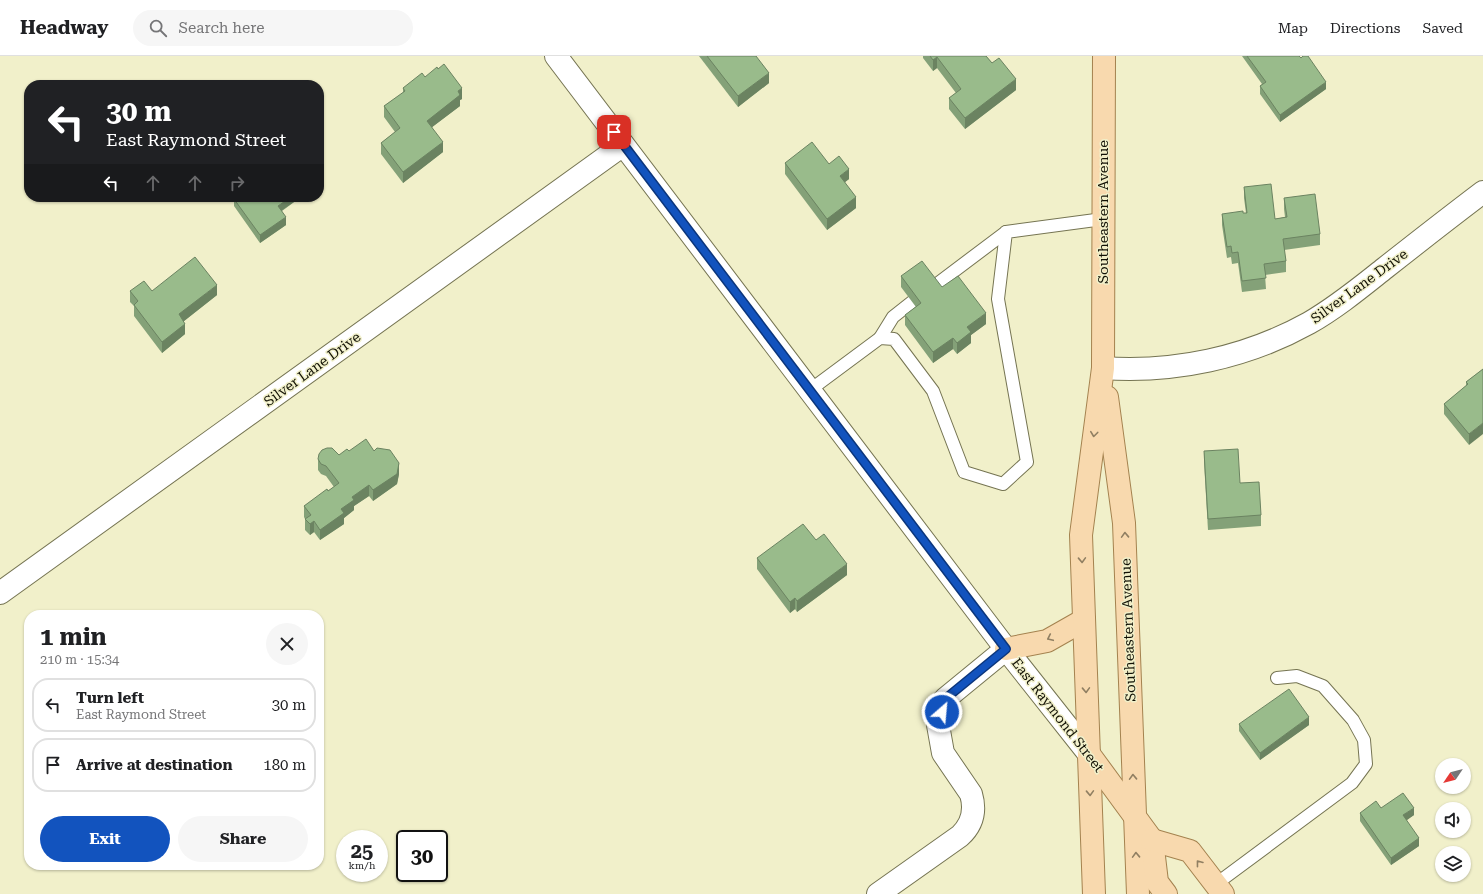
<!DOCTYPE html>
<meta charset="utf-8">
<style>
:root{--surface:#fff;--page:#f6f6f6;--text:#202124;--muted:#757577;--line:#e0e0e0;--accent:#1253be}
body{margin:0;font-family:"Roboto Serif",serif;background:var(--page);color:var(--text);height:100vh;display:flex;flex-direction:column;font-size:15px;white-space:nowrap}
*{box-sizing:border-box;margin:0}
p{font-size:13px;color:var(--muted)}
.icon{flex:none;width:22px;height:22px;fill:none;stroke:currentColor;stroke-width:2;stroke-linecap:round;stroke-linejoin:round}
.map{position:relative;flex:1;overflow:hidden}
.panel{position:absolute;left:24px;top:554px;width:300px;height:260px;display:flex;flex-direction:column;background:var(--surface);border-radius:16px;box-shadow:0 1px 3px #0004}
.panel>*{flex:none}
.hud{position:absolute;left:24px;top:24px;width:300px;height:122px;border-radius:16px;box-shadow:0 1px 3px #0004;background:#202124;color:#fff;overflow:hidden}
.needle{width:26px;rotate:235deg}
.fabs{position:absolute;left:1435px;top:702px;display:grid;gap:8px}
.fabs a{display:grid;place-items:center;width:36px;height:36px;border-radius:50%;background:var(--surface);box-shadow:0 1px 3px #0004;font-size:20px}
.speed{position:absolute;left:336px;top:774px;display:flex;gap:8px;font-size:20px;font-weight:700;text-align:center}
.speed>*{display:grid;place-content:center;width:52px;height:52px;border-radius:50%;background:var(--surface);box-shadow:0 1px 3px #0004;line-height:1}
.speed small{font-size:10px;font-weight:400}
.speed .limit{border:2px solid #111;border-radius:6px;background:#fff;color:#111}
.pin{position:absolute;display:grid;place-items:center;width:34px;height:34px;color:#fff;margin:-17px;border-radius:8px;box-shadow:0 2px 6px #0006}
.me{position:absolute;width:44px;margin:-22px;rotate:27deg;stroke-linejoin:round;filter:drop-shadow(0 0 3px #0008)}
.turn{display:flex;align-items:center;gap:14px;height:84px;padding:0 16px;font-size:18px}
.turn .icon{width:52px;height:52px;stroke-width:2.5}
.turn b{display:block;font-size:28px;line-height:34px}
.lanes{display:flex;align-items:center;height:38px;padding:0 16px;background:#0003;justify-content:center;gap:20px;direction:ltr}
.lanes .off{opacity:.35}
.round{display:grid;place-items:center;flex:none;width:42px;height:42px;border-radius:21px;background:var(--page)}
.summary{display:flex;align-items:center;justify-content:space-between;height:68px;padding:0 16px}
h1{font-size:24px;font-weight:700;line-height:30px}
.action{display:flex;gap:8px;margin-top:auto;padding:8px 16px}
.action a{flex:1;height:46px;border-radius:24px;background:var(--accent);color:#fff;font-size:16px;font-weight:700;line-height:46px;text-align:center}
.action a+a{background:var(--page);color:var(--text)}
ul{padding:0;list-style:none}
li{display:flex;align-items:center;gap:12px;height:54px;margin:0 8px 6px;padding:0 8px;border:2px solid var(--line);border-radius:16px}
li div{flex:1}
li b{display:block;font-size:15px}
li em{font-style:normal}
header{display:flex;align-items:center;gap:24px;box-sizing:border-box;height:56px;padding:0 20px;background:var(--surface);border-bottom:1px solid var(--line)}
header strong{font-size:19px}
nav{display:flex;gap:22px;margin-inline-start:auto;font-size:14px}
.search{width:280px;height:36px;background:var(--page);display:flex;align-items:center;gap:10px;box-sizing:border-box;padding:0 14px;border-radius:22px;color:var(--muted);font-size:15px}
.map>svg:first-child{display:block}
.lines{fill:none;stroke-linecap:round;stroke-linejoin:round}
.service-casing{stroke:#757452;stroke-width:14}
.minor-casing{stroke:#757452;stroke-width:24}
.secondary-casing{stroke:#757452;stroke-width:24}
.primary-casing{stroke:#a4824f;stroke-width:24}
.service{stroke:#fff;stroke-width:12}
.minor{stroke:#fff;stroke-width:22}
.secondary{stroke:#fff;stroke-width:22}
.primary{stroke:#f8d9ae;stroke-width:22}
.wall{fill:#84a178}
.shaded-wall{fill:#6b8361}
.building{fill:#99bb8b;stroke:#6b8361}
.oneway{stroke:#907f62}
.route-casing{stroke:#0c367c;stroke-width:10}
.route{stroke:#1253be;stroke-width:7}
.labels{text-anchor:middle;stroke-width:3;stroke-linejoin:round;paint-order:stroke}
.street-label{font-size:14px;fill:#111004;stroke:#f1f0ca}
</style>
<header>
<strong>Headway</strong>
<div class="search"><svg class="icon" aria-label="search" viewBox="0 0 24 24"><circle cx="10" cy="10" r="6"/><path d="M15 15l6 6"/></svg>Search here</div>
<nav><a>Map</a><a>Directions</a><a>Saved</a></nav>
</header>
<div class="map">
<svg width="1483" height="838" viewBox="0 0 1483 838">
<rect width="100%" height="100%" fill="#f1f0ca"/>
<g class="lines">
<g class="service-casing">
<g id="service">
<path d="M933,231L1006,176"/>
<path d="M880,282L893,261L912,246"/>
<path d="M810,334L880,282L894,283L933,335L964,416L1003,428L1027,406L998,243L1006,176L1103,163"/>
<path d="M1216,828L1352,727L1366,708L1364,684L1353,664L1323,630L1297,620L1277,622"/>
</g>
</g>
<g class="minor-casing">
<g id="minor">
<path d="M1103,312C1174,317 1246,302 1309,267C1337,251 1361,231 1385,212C1418,186 1450,161 1483,136"/>
<path d="M0,537L623,89"/>
<path d="M878,838L960,780C972,769 976,755 971,738L943,697L938,669L945,643L1006,593"/>
</g>
</g>
<g class="secondary-casing">
<path id="secondary" d="M556,0L1006,593L1089,698"/>
</g>
<g class="primary-casing">
<g id="primary">
<path d="M1107,341L1124,467L1138,838"/>
<path d="M1006,593L1047,585L1084,564"/>
<path d="M1089,698L1152,784L1157,826L1166,838"/>
<path d="M1152,784L1190,795L1223,838"/>
<path d="M1094,838L1081,479L1103,312L1104,0"/>
</g>
</g>
<use href="#service" class="service"/>
<use href="#minor" class="minor"/>
<use href="#secondary" class="secondary"/>
<use href="#primary" class="primary"/>
</g>
<g class="wall">
<path d="M699,0H756L769,27L738,51Z"/>
<path d="M923,0H986L992,7L1016,34L965,73L949,53V42L956,37L937,12L933,15L923,2Z"/>
<path d="M1242,0H1299L1326,33L1280,66L1260,38V30L1262,28Z"/>
<path d="M425,21L462,43L460,44V50L432,71L443,96L403,127L381,98V87L395,76L384,61V50L403,37V32Z"/>
<path d="M785,107L829,108L849,123L845,126L856,152L827,174L785,118Z"/>
<path d="M1244,131L1275,163L1285,161L1284,153V142L1320,178V189L1284,194L1286,205V216L1265,219L1266,233L1242,236L1238,207L1232,208L1231,201L1227,202L1222,169V158L1246,157L1244,142Z"/>
<path d="M301,141L282,155L286,169L260,187L234,150V143Z"/>
<path d="M901,220L942,231L986,268L971,279V287L957,298L953,293L933,307L905,269V259L916,251L901,231Z"/>
<path d="M130,235H152L217,239L184,265L185,278L162,297L134,260V250L130,246Z"/>
<path d="M1483,313L1469,389L1444,358V348L1466,330V326Z"/>
<path d="M349,395H374L399,418L397,428L373,445L369,440L354,450V454L344,462V468L320,484L314,476L310,479L305,474V463L304,461V450L334,431L326,420L321,418L318,414V403L339,399Z"/>
<path d="M1204,395L1240,427L1261,459V470L1208,474L1204,406Z"/>
<path d="M816,484L847,519L797,556L795,553L790,557L757,513V502Z"/>
<path d="M1239,668L1309,669L1260,704L1239,675Z"/>
<path d="M1381,752L1414,759L1406,764L1419,790L1391,809L1360,765V757Z"/>
</g>
<g class="shaded-wall">
<path d="M937,1V12L933,15V4Z"/>
<path d="M769,17V27L738,51V40Z"/>
<path d="M1016,23V34L965,73V62Z"/>
<path d="M1326,26V33L1280,66V59Z"/>
<path d="M462,32V43L460,44V50L427,75V65L458,35Z"/>
<path d="M443,86V96L403,127V116Z"/>
<path d="M849,113V123L840,130V120Z"/>
<path d="M291,141H301L278,157V150Z"/>
<path d="M856,141V152L827,174V163Z"/>
<path d="M286,161V169L260,187V179Z"/>
<path d="M217,229V239L179,269V258Z"/>
<path d="M986,257V268L971,279V287L957,298V287L967,271Z"/>
<path d="M185,268V278L162,297V286Z"/>
<path d="M953,282V293L933,307V296Z"/>
<path d="M1483,367V378L1469,389V378Z"/>
<path d="M399,407V418L397,428L373,445V434Z"/>
<path d="M369,429V440L354,450V454L344,462V468L320,484V474L341,453L352,441Z"/>
<path d="M314,465V476L310,479V468Z"/>
<path d="M847,508V519L797,556V545Z"/>
<path d="M795,542V553L790,557V546Z"/>
<path d="M1309,661V669L1260,704V697Z"/>
<path d="M1414,752V759L1403,767V759Z"/>
<path d="M1419,782V790L1391,809V802Z"/>
</g>
<g class="building">
<path d="M707,0H756L769,17L738,40Z"/>
<path d="M930,0H986L992,7L999,2L1016,23L965,62L949,42L961,33L937,1L933,4Z"/>
<path d="M1247,0H1299L1301,2L1303,0H1308L1326,26L1280,59L1260,30L1266,26Z"/>
<path d="M444,8L462,32L458,35L460,39L427,65L443,86L403,116L381,87L400,72L384,50L405,35L403,32L422,17L425,21L437,11L438,13Z"/>
<path d="M812,86L829,108L839,100L849,113L840,120L856,141L827,163L785,107Z"/>
<path d="M1271,128L1275,163L1287,161L1284,142L1315,138L1320,178L1283,183L1286,205L1264,208L1266,222L1242,225L1238,196L1232,197L1231,190L1227,191L1222,158L1243,155V157H1247L1244,131Z"/>
<path d="M237,141H291L278,150L286,161L260,179L234,143Z"/>
<path d="M195,201L217,229L179,258L185,268L162,286L134,249L138,245L130,235L144,225L152,235Z"/>
<path d="M922,205L942,231L958,220L986,257L967,271L971,276L957,287L953,282L933,296L905,259L921,247L901,220Z"/>
<path d="M1483,313V367L1469,378L1444,348L1468,328L1466,326Z"/>
<path d="M366,383L374,395L377,392L390,394L399,407L397,418L373,434L369,429L352,441L354,444L341,453L344,457L320,474L314,465L310,468L305,463L311,459L304,450L327,433L328,435L339,427L326,410L321,408L318,403L319,398L322,394L327,392H332L339,399L347,393L349,395Z"/>
<path d="M1238,393L1240,427L1259,426L1261,459L1208,463L1204,395Z"/>
<path d="M803,468L816,484L824,478L847,508L797,545L795,542L790,546L757,502Z"/>
<path d="M1289,633L1309,661L1260,697L1239,668Z"/>
<path d="M1403,737L1414,752L1403,759L1419,782L1391,802L1360,757L1376,745L1381,752Z"/>
</g>
<defs><path id="oneway-chevron" d="M-2-3.5L2.5 0L-2 3.5" fill="none" stroke-width="1.6" stroke-linecap="round" stroke-linejoin="round"/></defs>
<g class="oneway">
<use href="#oneway-chevron" transform="translate(1094 378) rotate(97)"/>
<use href="#oneway-chevron" transform="translate(1125 479) rotate(-92)"/>
<use href="#oneway-chevron" transform="translate(1082 504) rotate(88)"/>
<use href="#oneway-chevron" transform="translate(1050 582) rotate(155)"/>
<use href="#oneway-chevron" transform="translate(1086 634) rotate(88)"/>
<use href="#oneway-chevron" transform="translate(1133 721) rotate(-92)"/>
<use href="#oneway-chevron" transform="translate(1090 737) rotate(88)"/>
<use href="#oneway-chevron" transform="translate(1136 799) rotate(-92)"/>
<use href="#oneway-chevron" transform="translate(1199 807) rotate(-128)"/>
</g>
<g class="lines">
<g class="route-casing">
<path id="route" d="M614,76L1006,593L945,643L942,656"/>
</g>
<use href="#route" class="route"/>
</g>
<g class="labels">
<g class="street-label">
<text transform="translate(1103 156) rotate(-90)" y="5">Southeastern Avenue</text>
<text transform="translate(1359 230) rotate(-36)" y="5">Silver Lane Drive</text>
<text transform="translate(312 313) rotate(-36)" y="5">Silver Lane Drive</text>
<text transform="translate(1128 574) rotate(-92)" y="5">Southeastern Avenue</text>
<text transform="translate(1058 659) rotate(52)" y="5">East Raymond Street</text>
</g>
</g>
</svg>
<div class="fabs">
<a><svg class="needle" viewBox="-14 -14 28 28"><path d="M0-13l5 13h-10z" fill="#e53935"/><path d="M0 13l5-13h-10z" fill="#757577"/></svg></a>
<a><svg class="icon" aria-label="sound" viewBox="0 0 24 24"><path d="M4 9h4l5-4v14l-5-4H4zM17 9q2 3 0 6"/></svg></a>
<a><svg class="icon" aria-label="layers" viewBox="0 0 24 24"><path d="M12 4l9 5-9 5-9-5zM3 14l9 5 9-5"/></svg></a>
</div>
<div class="speed"><div>25<small>km/h</small></div><div class="limit">30</div></div>
<div class="pin" style="left:614px;top:76px;background:#d93025"><svg class="icon" aria-label="arrive" viewBox="0 0 24 24"><path d="M6 21V4h12l-3 4 3 4H6"/></svg></div>
<svg class="me" style="left:942px;top:656px" viewBox="-20 -20 40 40"><circle r="17" fill="#1253be" stroke="#fff" stroke-width="3"/><path d="M0-11L8 9 0 5-8 9z" fill="#fff"/></svg>
<div class="hud">
<div class="turn"><svg class="icon" aria-label="left" viewBox="0 0 24 24"><path d="M17 20v-9H6M10 6l-5 5 5 5"/></svg><div><b>30 m</b>East Raymond Street</div></div>
<div class="lanes"><svg class="icon" aria-label="left" viewBox="0 0 24 24"><path d="M17 20v-9H6M10 6l-5 5 5 5"/></svg><svg class="icon off" aria-label="ahead" viewBox="0 0 24 24"><path d="M12 20V5M6 11l6-6 6 6"/></svg><svg class="icon off" aria-label="ahead" viewBox="0 0 24 24"><path d="M12 20V5M6 11l6-6 6 6"/></svg><svg class="icon off" aria-label="right" viewBox="0 0 24 24"><path d="M7 20v-9h11M14 6l5 5-5 5"/></svg></div>
</div>
<section class="panel">
<div class="summary"><div><h1>1 min</h1><p>210 m · 15:34</p></div><a class="round"><svg class="icon" aria-label="close" viewBox="0 0 24 24"><path d="M6 6l12 12M18 6L6 18"/></svg></a></div>
<ul>
<li><svg class="icon" aria-label="left" viewBox="0 0 24 24"><path d="M17 20v-9H6M10 6l-5 5 5 5"/></svg><div><b>Turn left</b><p>East Raymond Street</p></div><em>30 m</em></li>
<li><svg class="icon" aria-label="arrive" viewBox="0 0 24 24"><path d="M6 21V4h12l-3 4 3 4H6"/></svg><div><b>Arrive at destination</b></div><em>180 m</em></li>
</ul>
<div class="action"><a>Exit</a><a>Share</a></div>
</section>
</div>
